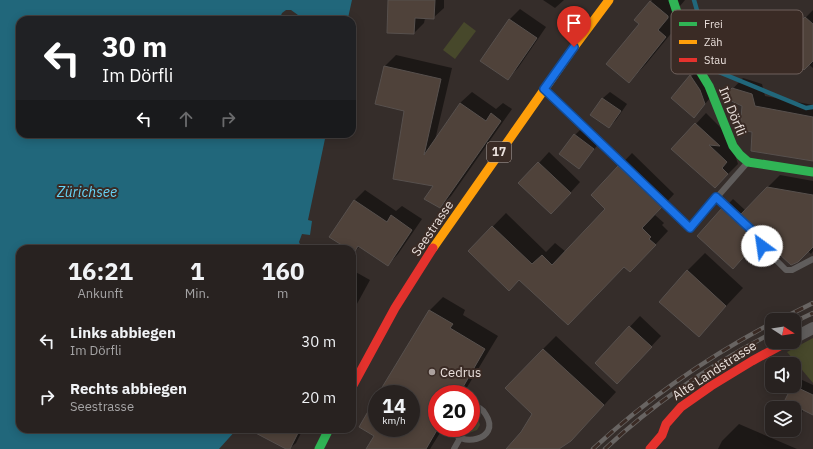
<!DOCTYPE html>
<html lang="de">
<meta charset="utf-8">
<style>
:root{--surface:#282220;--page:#342f2d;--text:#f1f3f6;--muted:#a5a4a5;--line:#443f3e}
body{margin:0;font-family:"IBM Plex Sans",sans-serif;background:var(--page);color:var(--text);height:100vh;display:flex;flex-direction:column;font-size:15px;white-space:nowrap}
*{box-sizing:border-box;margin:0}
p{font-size:13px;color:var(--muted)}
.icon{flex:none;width:22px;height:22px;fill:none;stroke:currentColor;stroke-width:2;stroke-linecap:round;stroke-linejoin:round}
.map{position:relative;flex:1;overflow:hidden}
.panel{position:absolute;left:16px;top:245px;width:340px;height:188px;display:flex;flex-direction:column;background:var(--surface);border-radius:12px;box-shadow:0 2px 10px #0003,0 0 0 1px var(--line)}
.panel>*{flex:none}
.guide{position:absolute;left:16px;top:16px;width:340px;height:122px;border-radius:12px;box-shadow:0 2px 10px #0003,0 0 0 1px var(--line);background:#202124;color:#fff;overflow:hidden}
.needle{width:26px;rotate:102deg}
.buttons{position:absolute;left:765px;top:313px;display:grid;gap:8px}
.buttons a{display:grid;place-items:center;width:36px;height:36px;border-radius:8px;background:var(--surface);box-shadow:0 2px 10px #0003,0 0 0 1px var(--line);font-size:20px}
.speed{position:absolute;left:368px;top:385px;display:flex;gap:8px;font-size:20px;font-weight:700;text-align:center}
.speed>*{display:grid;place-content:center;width:52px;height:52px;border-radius:50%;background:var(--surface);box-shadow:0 2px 10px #0003,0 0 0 1px var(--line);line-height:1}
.speed small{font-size:10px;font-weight:400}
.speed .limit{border:6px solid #d22;background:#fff;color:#111}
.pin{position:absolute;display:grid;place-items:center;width:34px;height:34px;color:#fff;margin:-41px -17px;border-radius:50% 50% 50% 0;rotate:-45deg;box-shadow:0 0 4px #0007}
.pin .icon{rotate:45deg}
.me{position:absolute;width:44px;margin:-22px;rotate:329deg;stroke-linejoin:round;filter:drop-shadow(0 0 3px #0008)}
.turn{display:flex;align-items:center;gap:14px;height:84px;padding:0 20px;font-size:18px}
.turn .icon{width:52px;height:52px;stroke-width:2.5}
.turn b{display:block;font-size:28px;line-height:34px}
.lanes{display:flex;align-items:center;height:38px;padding:0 20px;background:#0003;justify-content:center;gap:20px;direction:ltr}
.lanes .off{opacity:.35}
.eta{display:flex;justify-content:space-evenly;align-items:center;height:68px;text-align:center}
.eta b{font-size:24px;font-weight:700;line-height:28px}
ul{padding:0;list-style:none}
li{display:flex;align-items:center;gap:12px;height:56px;padding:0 20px}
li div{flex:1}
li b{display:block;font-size:15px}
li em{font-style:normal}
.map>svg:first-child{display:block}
.green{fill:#47482b}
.water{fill:#21677b}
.shadow{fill:#0007}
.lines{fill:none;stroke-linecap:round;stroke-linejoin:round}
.stream{stroke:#21677b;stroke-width:4.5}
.building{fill:#4f423a;stroke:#57504d}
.lane{stroke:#605d5c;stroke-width:6}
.street{stroke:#605d5c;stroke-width:12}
.fast{stroke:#30b455;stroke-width:9}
.slow{stroke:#ff9f0a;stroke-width:9}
.jam{stroke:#e5322d;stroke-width:9}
.rail-casing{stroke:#686462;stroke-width:4.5}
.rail{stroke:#3a2b25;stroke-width:3;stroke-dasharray:9;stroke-linecap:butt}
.route-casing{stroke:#114b97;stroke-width:10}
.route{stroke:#1a73e8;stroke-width:7}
.poi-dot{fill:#aba19e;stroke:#3a2b25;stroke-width:1.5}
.labels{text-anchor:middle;stroke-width:4;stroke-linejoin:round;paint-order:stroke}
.shield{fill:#3a2b25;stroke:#b5aaa5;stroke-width:1}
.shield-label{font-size:12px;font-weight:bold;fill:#eae0dc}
.street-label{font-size:13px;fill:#eae0dc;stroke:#3a2b25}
.poi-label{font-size:13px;fill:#eae0dc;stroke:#3a2b25;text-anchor:start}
.water-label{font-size:14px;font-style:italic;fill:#66d4f6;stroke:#3a2b25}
.key{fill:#3a2b25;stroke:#6f615c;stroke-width:1}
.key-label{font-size:11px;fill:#eae0dc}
</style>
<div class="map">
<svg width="813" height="449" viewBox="0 0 813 449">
<rect width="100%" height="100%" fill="#352d2a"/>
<g class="green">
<path d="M464,22L476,31L455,59L443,50Z"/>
<path d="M813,338V383L787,352Z"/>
<path d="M471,415L478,419L480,425L477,430L469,433L464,431L462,428H471Z"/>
</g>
<path class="water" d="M0,0H352L348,18H344L339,20H305L291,10H286L282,13L279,20H20V134H326L308,220L312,221L310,235L302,234L299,242L302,249H20V429H237L219,449H0Z"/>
<g class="shadow">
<path d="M389,0H444V8L433,18H425L424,23L414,33L388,32Z"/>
<path d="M543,0H564L555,8Z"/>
<path d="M652,0H685L675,12L683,19L646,64L629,82L641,24Z"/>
<path d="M520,9L546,27L518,68L508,78L482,60L510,19Z"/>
<path d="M813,10V68L782,42Z"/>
<path d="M396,55L452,68L435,140L460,103L472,92L496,109L503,103L512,109L451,196L440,207L435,185L406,110L376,104L385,66Z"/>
<path d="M698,69L712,96L694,116L672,98Z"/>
<path d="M743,78L762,84L765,96L813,105V160L753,131L743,106L725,97Z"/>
<path d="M610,92L627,104L616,120L609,127L592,114L603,98Z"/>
<path d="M706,113L729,136L738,164L715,187L673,149Z"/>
<path d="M582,128L600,142L579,168L575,135Z"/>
<path d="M549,152L580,182L561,203L539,163Z"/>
<path d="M632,153L674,194L655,215L664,223L662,225L668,231L643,258L625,266L519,279L469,251L506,213L546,252L555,243L566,252L607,209L592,195Z"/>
<path d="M780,175L813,181V251L811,254L808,251L764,235L733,268L698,236L733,199L745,210Z"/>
<path d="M365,190L396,211L402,206L422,219L398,254L388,265L360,246L354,252L352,249H349L331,237L355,200Z"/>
<path d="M705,253L743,288L698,336L687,271Z"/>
<path d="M352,270L370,280L352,313Z"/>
<path d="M443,297L465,310L463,315L498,336L463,394H437V428H443L430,449H374L377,398V428H411V394H380L430,310Z"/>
<path d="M640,316L661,336L617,383L596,363Z"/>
<path d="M556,336L616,392L584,427L557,449H507L521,433L534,413L543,349Z"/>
<path d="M800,379L813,385V413L804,409L797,422L794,425V408H782L793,386Z"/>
<path d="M739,424L797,449H718L722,441Z"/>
<path d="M259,429H303L296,443L289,449Z"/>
</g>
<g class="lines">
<path class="stream" d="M694,0L714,70L806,108L813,107"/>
</g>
<g class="building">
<path d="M388,0H435L434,19L415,18L414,34L387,33Z"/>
<path d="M650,1L668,16V18L658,30L666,37L629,83L606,64L639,24L634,20Z"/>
<path d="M805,17L813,24V61L804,70L783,51L786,47L781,42Z"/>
<path d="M509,19L537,38L508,80L480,61Z"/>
<path d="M384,66L441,79L424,155L460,103L486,121L491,113L501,121L440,208L424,199L433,186L393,179L404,111L375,104Z"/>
<path d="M690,75L700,90L705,104L694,118L671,98Z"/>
<path d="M732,88L752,94L755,106L813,117V161L751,151L752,132L740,130L742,106L725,98L724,96Z"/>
<path d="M602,98L621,111L609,128L590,115Z"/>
<path d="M695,123L720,146L709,145L727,162L722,168L728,174L715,188L671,149Z"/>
<path d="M574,134L594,149L579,169L559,154Z"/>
<path d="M538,162L571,193L551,214L518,183Z"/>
<path d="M618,166L662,207L642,228L651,237L649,239L656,245L630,272L624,267L568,325L519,280L509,291L468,251L492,226L532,264L542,255L552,265L605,209L591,195Z"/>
<path d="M767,187L813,195V247L798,262L791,265L765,241L762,234L741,214Z"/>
<path d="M354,200L387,222L391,215L412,230L388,266L358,246L354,253L352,252V249H348L329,237Z"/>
<path d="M722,208L755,239L756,243L733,269L697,236Z"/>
<path d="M687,270L726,306L699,337L659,302Z"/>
<path d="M429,310L453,324L450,328L485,349L459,394H437V430L426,449H366L374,436L359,427L377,396V428H411V394H378Z"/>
<path d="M629,326L652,347L617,384L595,363Z"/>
<path d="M543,349L604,405L571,441L559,449H506L521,432L532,414L505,388Z"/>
<path d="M792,386H794L813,395V415L801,409L794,423V408H781Z"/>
<path d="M248,429H300L290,449H286Z"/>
</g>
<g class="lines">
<g class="lane">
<path d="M546,91L690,228L747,163"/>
<path d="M717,197L759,237L762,246L786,270H792L813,259"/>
<path d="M452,428C457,449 502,440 486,415C483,409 478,406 471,406"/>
<path d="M454,449L459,440"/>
</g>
<path class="street" d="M794,338L813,328"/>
<g class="fast">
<path d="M673,0L689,49L698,68L709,86L733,146L740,155L748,162L813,172"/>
<path d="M319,449L329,429"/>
</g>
<path class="slow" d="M433,248L574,47L609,0"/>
<g class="jam">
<path d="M352,387L395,308L433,248"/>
<path d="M650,449L662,435L666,424L681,407L711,386L752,361L787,342"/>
</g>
<g class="rail-casing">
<g id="rail">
<path d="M779,320L813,303"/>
<path d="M794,322L813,313"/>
<path d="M593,449C647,399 706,358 772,323"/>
<path d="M605,449C655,402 712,364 772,333"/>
</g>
</g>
<use href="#rail" class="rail"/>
</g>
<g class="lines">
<g class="route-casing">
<path id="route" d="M574,47L544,89L690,228L716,197L759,237L762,246"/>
</g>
<use href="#route" class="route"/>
</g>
<circle class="poi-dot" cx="432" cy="372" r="4"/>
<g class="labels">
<rect class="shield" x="487" y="142" width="24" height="20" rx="3"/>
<g class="shield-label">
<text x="499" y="156">17</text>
</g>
<g class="street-label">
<text transform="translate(733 111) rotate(68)" y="5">Im Dörfli</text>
<text transform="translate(432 228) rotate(-56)" y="5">Seestrasse</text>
<text transform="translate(714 370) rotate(-33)" y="5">Alte Landstrasse</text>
</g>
<g class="poi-label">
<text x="440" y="377">Cedrus</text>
</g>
<g class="water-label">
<text x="87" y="197">Zürichsee</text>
</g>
</g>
<rect x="671" y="10" width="132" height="64" rx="6" class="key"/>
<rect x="679" y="22" width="18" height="4" fill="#30b455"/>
<rect x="679" y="40" width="18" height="4" fill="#ff9f0a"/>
<rect x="679" y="58" width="18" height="4" fill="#e5322d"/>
<g class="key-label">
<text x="704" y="28">Frei</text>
<text x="704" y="46">Zäh</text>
<text x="704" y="64">Stau</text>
</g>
</svg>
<div class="buttons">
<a><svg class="needle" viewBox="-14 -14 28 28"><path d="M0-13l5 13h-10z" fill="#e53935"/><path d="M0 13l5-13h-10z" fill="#a5a4a5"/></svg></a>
<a><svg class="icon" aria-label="sound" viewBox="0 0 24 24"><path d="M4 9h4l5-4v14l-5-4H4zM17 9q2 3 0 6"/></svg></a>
<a><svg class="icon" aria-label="layers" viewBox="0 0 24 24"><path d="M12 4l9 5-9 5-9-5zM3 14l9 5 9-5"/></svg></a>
</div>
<div class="speed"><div>14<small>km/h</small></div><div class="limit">20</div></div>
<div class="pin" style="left:574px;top:47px;background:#d93025"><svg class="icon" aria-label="arrive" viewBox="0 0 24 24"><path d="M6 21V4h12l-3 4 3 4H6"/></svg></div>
<svg class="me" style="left:762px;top:246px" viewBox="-20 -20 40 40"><circle r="19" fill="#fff"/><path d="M0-13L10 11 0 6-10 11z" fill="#1a73e8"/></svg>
<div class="guide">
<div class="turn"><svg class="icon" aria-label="left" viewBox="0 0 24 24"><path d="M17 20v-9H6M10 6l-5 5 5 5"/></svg><div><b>30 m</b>Im Dörfli</div></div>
<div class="lanes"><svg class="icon" aria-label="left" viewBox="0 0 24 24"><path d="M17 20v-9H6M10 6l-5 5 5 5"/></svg><svg class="icon off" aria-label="ahead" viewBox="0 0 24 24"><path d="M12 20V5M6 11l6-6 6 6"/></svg><svg class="icon off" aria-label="right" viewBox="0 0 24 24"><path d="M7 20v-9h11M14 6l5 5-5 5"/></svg></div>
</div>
<section class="panel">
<div class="eta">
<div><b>16:21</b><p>Ankunft</p></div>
<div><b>1</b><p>Min.</p></div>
<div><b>160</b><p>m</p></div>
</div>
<ul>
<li><svg class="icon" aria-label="left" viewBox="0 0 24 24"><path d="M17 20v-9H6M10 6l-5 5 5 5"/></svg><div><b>Links abbiegen</b><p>Im Dörfli</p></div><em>30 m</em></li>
<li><svg class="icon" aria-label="right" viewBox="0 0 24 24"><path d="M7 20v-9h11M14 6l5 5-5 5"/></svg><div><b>Rechts abbiegen</b><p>Seestrasse</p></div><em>20 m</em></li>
</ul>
</section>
</div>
